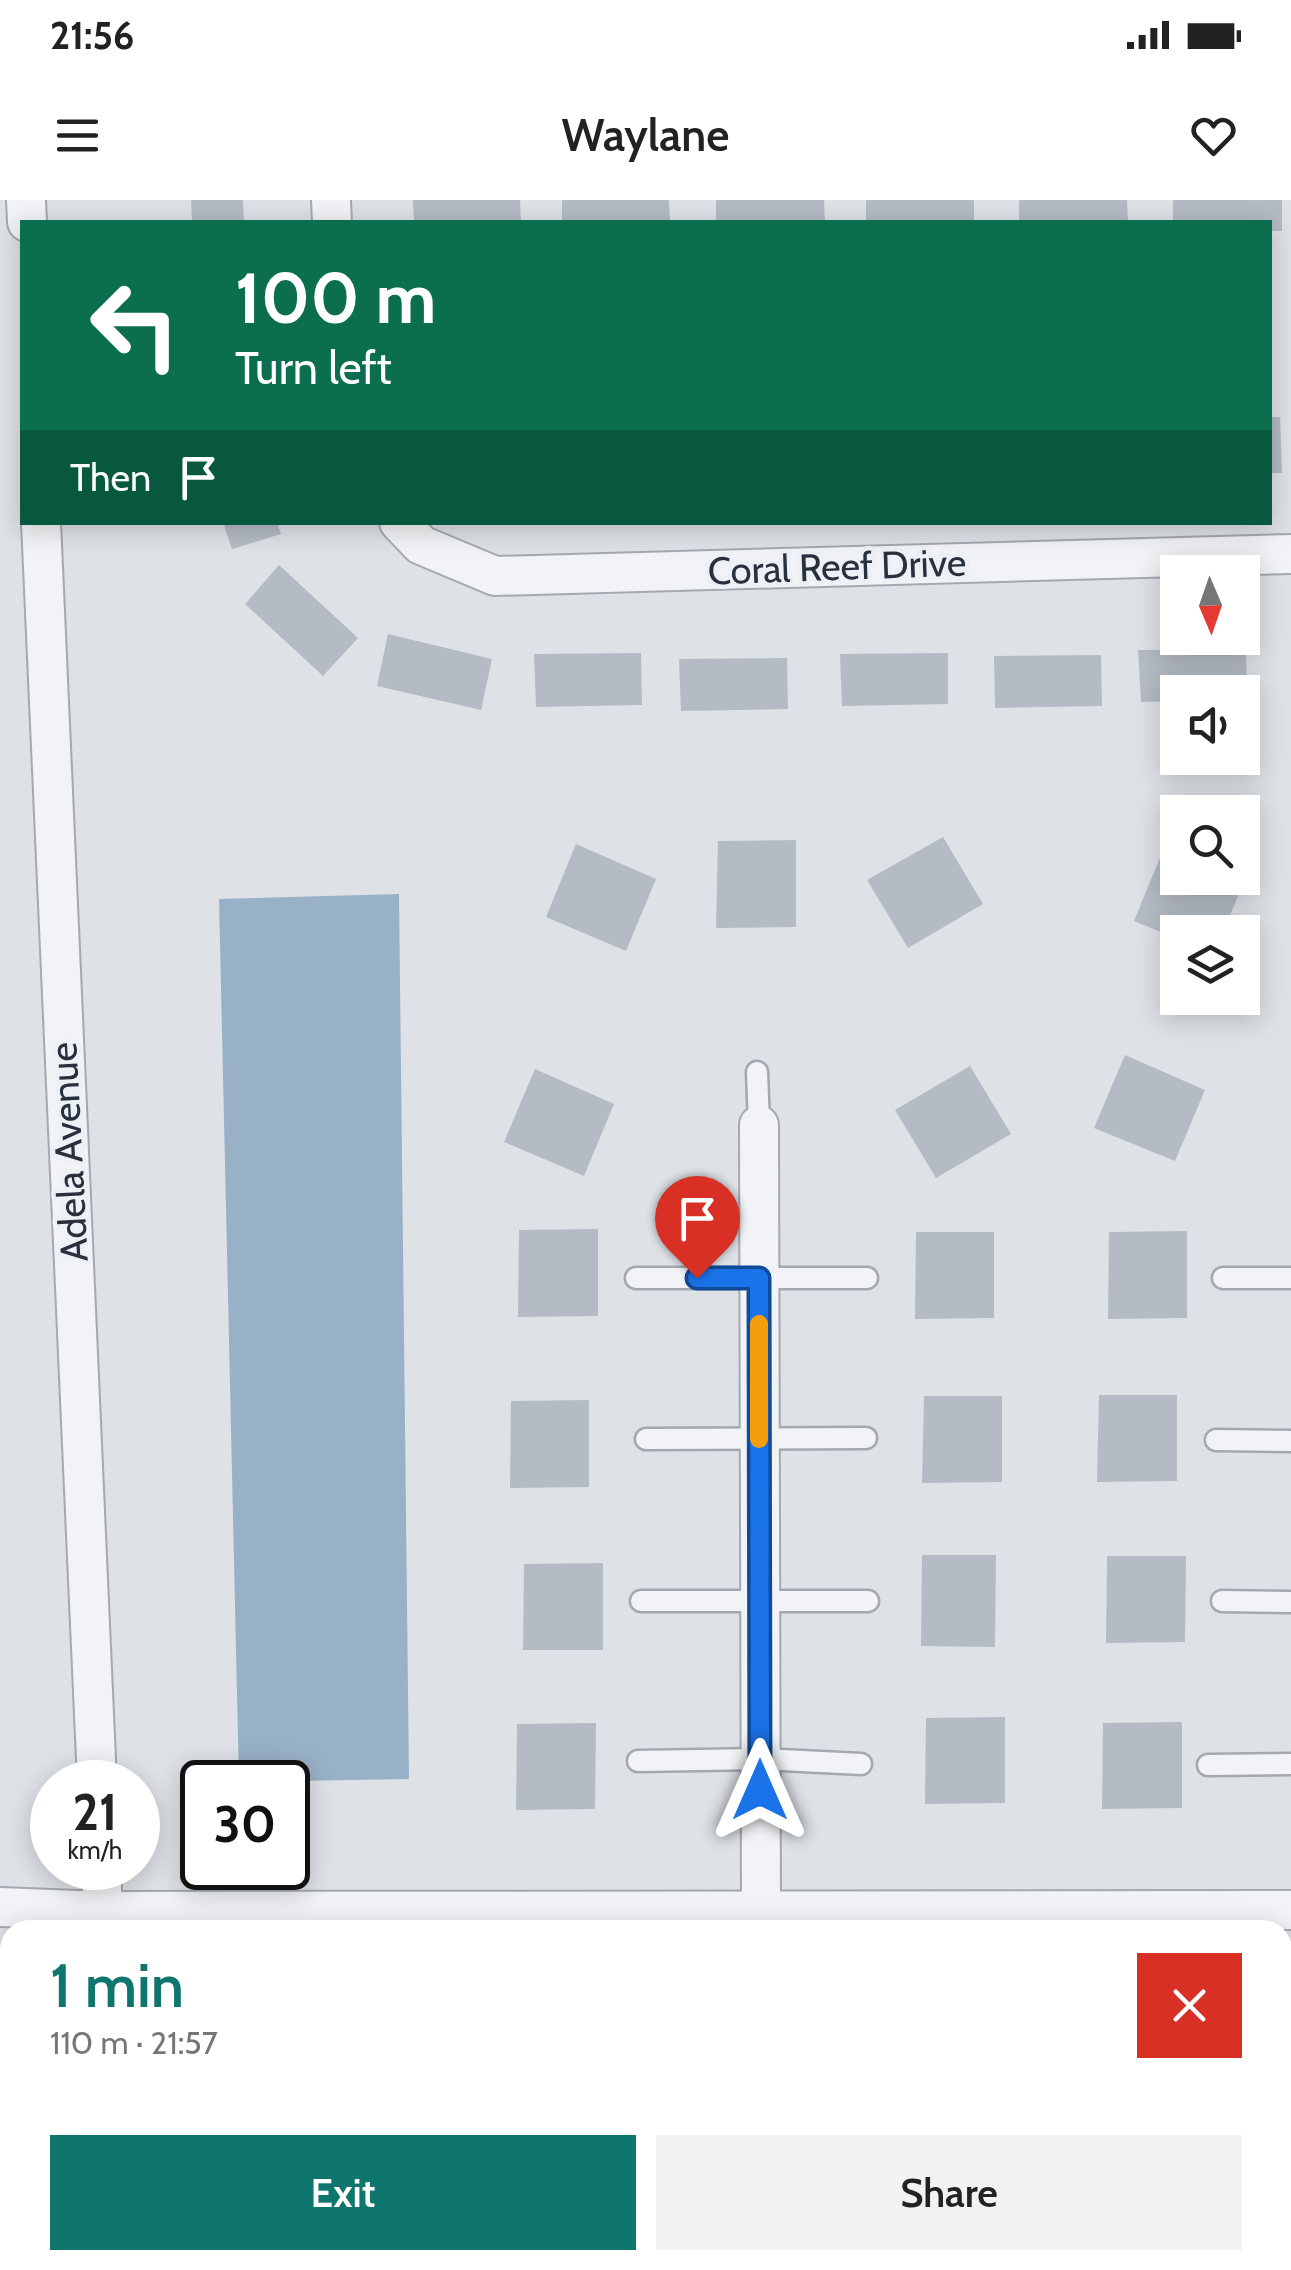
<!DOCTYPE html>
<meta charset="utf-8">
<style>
:root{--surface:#fff;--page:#f2f2f2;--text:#222;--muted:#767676;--accent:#0f766e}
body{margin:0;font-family:Cabin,sans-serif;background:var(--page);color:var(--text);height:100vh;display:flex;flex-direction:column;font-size:38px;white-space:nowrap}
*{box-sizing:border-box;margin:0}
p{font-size:32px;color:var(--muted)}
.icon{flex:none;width:55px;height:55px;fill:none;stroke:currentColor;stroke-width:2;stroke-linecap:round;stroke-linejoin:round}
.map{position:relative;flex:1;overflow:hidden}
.details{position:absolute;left:0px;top:1720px;width:1292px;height:350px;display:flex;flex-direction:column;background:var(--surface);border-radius:30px 30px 0 0;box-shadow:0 5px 25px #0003}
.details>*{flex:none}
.guide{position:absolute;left:20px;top:20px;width:1252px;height:305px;border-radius:0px;box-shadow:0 5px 25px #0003;background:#0b6e4f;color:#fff;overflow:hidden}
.needle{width:65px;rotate:178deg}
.controls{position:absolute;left:1160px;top:355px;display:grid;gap:20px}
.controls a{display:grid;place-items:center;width:100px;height:100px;border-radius:0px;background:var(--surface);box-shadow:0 5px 25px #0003;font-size:50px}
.speed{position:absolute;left:30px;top:1560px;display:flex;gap:20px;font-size:50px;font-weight:700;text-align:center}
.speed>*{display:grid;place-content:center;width:130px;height:130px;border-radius:50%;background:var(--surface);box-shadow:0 5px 25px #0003;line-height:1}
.speed small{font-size:25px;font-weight:400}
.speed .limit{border:5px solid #111;border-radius:15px;background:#fff;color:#111}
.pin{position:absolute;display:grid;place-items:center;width:85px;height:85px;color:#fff;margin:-102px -42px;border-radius:50% 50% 50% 0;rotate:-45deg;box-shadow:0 0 10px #0007}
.pin .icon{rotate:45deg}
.me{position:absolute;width:110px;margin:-55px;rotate:0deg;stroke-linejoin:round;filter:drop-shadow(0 0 8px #0008)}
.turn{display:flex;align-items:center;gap:35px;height:210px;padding:0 50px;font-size:45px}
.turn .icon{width:130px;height:130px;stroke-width:2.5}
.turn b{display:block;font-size:70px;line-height:85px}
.then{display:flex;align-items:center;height:95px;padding:0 50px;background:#0003;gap:20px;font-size:38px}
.round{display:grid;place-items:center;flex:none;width:105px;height:105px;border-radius:0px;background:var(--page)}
.summary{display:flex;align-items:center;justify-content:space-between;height:170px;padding:0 50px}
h1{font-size:60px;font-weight:600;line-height:75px;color:var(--accent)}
.action{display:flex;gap:20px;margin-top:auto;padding:20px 50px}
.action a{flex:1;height:115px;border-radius:0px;background:var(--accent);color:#fff;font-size:40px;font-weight:600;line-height:115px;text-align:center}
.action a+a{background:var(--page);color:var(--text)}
.status{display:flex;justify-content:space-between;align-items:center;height:70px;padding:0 50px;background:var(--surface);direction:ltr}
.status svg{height:28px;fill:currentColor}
header{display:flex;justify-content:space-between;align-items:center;height:130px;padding:0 50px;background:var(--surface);font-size:45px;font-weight:600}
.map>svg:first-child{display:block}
.water{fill:#99b1c7}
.building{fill:#b5bbc4}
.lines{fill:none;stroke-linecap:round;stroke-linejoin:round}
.service-casing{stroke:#a4a9b1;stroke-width:25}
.minor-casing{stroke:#a4a9b1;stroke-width:42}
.service{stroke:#f1f3f6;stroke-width:20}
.minor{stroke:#f1f3f6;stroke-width:38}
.route-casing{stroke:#114b97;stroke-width:25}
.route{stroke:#1a73e8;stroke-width:18}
.slow{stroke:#f59e0b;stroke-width:18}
.labels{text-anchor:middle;stroke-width:9;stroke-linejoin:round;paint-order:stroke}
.street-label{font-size:38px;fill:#28303e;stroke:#edf1f5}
</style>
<div class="status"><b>21:56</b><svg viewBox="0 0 49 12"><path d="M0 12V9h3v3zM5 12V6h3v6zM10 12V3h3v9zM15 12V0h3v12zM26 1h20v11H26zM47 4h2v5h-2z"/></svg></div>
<header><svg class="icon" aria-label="menu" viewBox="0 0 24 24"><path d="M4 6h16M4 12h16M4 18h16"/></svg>Waylane<svg class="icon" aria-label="heart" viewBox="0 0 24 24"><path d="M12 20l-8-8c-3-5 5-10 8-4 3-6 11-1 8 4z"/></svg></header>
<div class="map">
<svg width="1291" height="2070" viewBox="0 0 1291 2070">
<rect width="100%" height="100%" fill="#dee2e7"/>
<path class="water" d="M399,694L409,1579L239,1582L219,699Z"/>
<g class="building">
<path d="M191,0H243L244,22H192Z"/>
<path d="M413,0H520L521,22H414Z"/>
<path d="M562,0H669L670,22H562Z"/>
<path d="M716,0H824L825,22H716Z"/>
<rect x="866" y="0" width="108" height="22"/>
<path d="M1019,0H1127L1128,22H1019Z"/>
<path d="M1173,0H1282V31H1270V22H1173Z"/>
<path d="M1270,217H1280L1282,273H1270Z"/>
<path d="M223,322H277L281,334L232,349Z"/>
<path d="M279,365L358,438L323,476L245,404Z"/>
<path d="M388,434L492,459L481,510L377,486Z"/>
<path d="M1246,449L1247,500H1242V492H1178V501L1141,502L1138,450Z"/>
<path d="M641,453L642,505L536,507L534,454Z"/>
<path d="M948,453V504L842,506L840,454Z"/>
<path d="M1101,455L1102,506L995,508L994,456Z"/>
<path d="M787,458L788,509L681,511L679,459Z"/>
<path d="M943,637L983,704L908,748L867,680Z"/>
<path d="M796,640V727L716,728L718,641Z"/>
<path d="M576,644L656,679L626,751L546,717Z"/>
<path d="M1164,648L1178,653V678H1233L1244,682L1223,732H1178V739L1134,721Z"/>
<path d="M1125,855L1205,890L1175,961L1094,928Z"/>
<path d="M970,866L1011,934L936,978L895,910Z"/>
<path d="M535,869L614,904L584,976L504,942Z"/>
<path d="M598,1029V1116L518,1117L519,1030Z"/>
<path d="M1187,1031V1118L1108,1119L1109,1032Z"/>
<path d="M916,1032H994V1118L915,1119Z"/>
<path d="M1099,1195H1177V1281L1097,1282Z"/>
<path d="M924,1196H1002V1282L922,1283Z"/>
<path d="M589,1200V1287L510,1288L511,1201Z"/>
<path d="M922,1355H996L995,1447L921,1446Z"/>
<path d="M1107,1356H1186L1185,1442L1106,1443Z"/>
<path d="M603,1363V1450H523L524,1364Z"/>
<path d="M1005,1517V1603L925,1604L926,1518Z"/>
<path d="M1182,1522V1608L1102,1609L1103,1523Z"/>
<path d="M596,1523L595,1609L516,1610L517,1524Z"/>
<path d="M1282,1933H1291V2070H264V2060H1282Z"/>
</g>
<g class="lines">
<g class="service-casing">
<g id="service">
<path d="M757,872L759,925"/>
<path d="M636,1078H867"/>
<path d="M1223,1078H1291"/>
<path d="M646,1239L866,1238"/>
<path d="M1216,1240L1291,1241"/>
<path d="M641,1401H868"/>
<path d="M1222,1401L1291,1402"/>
<path d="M638,1561L760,1559L861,1564"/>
<path d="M1208,1565L1291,1564"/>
</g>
</g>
<g class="minor-casing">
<g id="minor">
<path d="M26,0L27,22"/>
<path d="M331,0L332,22"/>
<path d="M41,322L97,1582"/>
<path d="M399,322L421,345L495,376L1291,354"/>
<path d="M759,925L761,1711"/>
<path d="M101,1668L103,1711"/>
<path d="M0,1707L103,1711L1291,1710"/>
</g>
</g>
<use href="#service" class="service"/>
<use href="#minor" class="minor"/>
</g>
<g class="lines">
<g class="route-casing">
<path id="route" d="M697,1078H759L760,1590"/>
</g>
<use href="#route" class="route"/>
<path class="slow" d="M759,1124V1239"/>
</g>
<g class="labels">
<g class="street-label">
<text transform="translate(837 367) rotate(-2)" y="13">Coral Reef Drive</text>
<text transform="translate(69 952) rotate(-93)" y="13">Adela Avenue</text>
</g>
</g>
</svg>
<div class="controls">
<a><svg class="needle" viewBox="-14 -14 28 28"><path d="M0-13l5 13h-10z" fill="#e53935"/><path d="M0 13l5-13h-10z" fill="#767676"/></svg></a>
<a><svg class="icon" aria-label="sound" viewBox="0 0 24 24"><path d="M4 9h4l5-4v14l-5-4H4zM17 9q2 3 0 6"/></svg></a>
<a><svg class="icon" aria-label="search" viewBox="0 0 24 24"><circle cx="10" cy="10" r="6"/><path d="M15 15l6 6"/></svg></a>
<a><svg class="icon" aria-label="layers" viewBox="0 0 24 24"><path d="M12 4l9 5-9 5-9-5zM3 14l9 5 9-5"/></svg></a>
</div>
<div class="speed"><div>21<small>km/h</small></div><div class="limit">30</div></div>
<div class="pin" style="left:697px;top:1078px;background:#d93025"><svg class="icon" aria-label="arrive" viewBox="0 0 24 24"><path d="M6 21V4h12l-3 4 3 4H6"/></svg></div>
<svg class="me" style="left:760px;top:1590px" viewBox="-20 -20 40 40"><path d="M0-17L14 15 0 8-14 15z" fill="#1a73e8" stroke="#fff" stroke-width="4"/></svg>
<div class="guide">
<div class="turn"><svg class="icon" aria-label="left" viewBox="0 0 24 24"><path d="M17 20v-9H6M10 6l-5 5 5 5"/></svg><div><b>100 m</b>Turn left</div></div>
<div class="then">Then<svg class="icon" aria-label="arrive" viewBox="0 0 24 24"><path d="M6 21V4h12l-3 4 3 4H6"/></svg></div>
</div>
<section class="details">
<div class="summary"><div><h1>1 min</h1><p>110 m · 21:57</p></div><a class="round" style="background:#d93025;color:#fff"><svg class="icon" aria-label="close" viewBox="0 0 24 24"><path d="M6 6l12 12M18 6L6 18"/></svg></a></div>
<div class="action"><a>Exit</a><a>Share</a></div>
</section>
</div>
